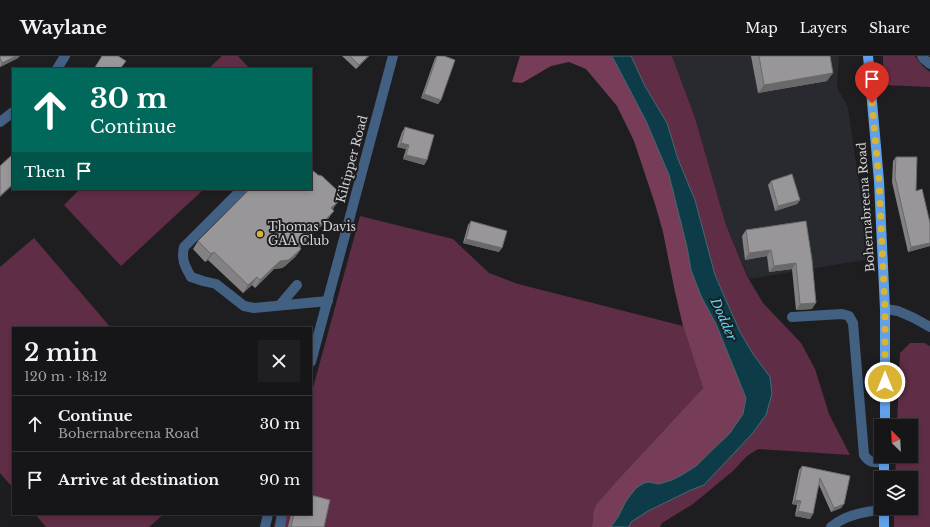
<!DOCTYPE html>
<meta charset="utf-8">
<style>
:root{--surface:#161618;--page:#1f1f21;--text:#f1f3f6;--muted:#9e9fa2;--line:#353537}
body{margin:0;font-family:"Libre Baskerville",serif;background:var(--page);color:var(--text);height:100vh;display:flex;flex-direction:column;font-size:15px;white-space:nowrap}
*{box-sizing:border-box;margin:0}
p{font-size:13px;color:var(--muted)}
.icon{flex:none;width:22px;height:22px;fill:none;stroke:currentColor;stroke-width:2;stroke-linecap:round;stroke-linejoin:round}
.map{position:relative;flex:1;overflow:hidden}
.panel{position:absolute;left:12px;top:271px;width:300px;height:188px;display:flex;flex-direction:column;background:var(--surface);border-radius:0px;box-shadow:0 2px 6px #0003,0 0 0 1px var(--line)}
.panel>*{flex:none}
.hud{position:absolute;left:12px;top:12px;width:300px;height:122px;border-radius:0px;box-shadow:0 2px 6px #0003,0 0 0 1px var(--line);background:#00695c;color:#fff;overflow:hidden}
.needle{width:26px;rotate:336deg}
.buttons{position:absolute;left:874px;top:363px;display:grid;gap:8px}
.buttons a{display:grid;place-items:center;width:44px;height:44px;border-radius:0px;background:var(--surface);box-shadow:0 2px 6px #0003,0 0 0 1px var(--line);font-size:20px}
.pin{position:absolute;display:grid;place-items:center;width:34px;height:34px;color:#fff;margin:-41px -17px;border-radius:50% 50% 50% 0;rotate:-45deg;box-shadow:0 0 4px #0007}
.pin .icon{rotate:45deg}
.me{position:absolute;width:44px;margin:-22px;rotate:0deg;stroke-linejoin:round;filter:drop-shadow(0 0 3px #0008)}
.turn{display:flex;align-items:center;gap:14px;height:84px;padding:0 12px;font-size:18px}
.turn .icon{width:52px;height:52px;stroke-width:2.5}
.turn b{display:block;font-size:28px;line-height:34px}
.then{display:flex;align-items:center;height:38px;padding:0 12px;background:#0003;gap:8px;font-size:15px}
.round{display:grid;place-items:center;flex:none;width:42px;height:42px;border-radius:0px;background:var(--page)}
.summary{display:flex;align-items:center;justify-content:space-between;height:68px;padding:0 12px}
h1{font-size:24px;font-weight:600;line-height:30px}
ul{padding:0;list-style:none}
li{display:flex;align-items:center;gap:12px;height:56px;padding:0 12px;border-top:1px solid var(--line)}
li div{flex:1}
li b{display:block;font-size:15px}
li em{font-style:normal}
header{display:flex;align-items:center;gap:24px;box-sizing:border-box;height:56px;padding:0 20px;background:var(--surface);border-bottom:1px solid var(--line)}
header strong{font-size:19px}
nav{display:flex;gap:22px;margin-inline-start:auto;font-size:14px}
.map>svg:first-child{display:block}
.built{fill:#292930}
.green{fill:#602d46}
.forest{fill:#773c58}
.water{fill:#0d3c48;stroke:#486972}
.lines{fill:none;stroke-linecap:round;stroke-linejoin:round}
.minor{stroke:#426082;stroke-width:10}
.major{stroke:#61a1ea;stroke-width:10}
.wall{fill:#838183}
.shaded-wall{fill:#6a696a}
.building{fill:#989698;stroke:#6a696a}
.route{stroke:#dab333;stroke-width:7;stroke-dasharray:0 12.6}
.poi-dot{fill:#dab333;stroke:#1e1e20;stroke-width:1.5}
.labels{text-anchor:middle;stroke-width:4;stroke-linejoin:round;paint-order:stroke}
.street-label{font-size:12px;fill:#d2d2d4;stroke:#1e1e20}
.poi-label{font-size:12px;fill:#d2d2d4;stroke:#1e1e20;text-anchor:start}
.water-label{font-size:13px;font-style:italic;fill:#5cd7fa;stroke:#1e1e20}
</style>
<header>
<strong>Waylane</strong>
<nav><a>Map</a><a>Layers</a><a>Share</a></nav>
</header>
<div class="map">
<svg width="930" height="471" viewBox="0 0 930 471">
<rect width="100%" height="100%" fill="#1e1e20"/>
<path class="built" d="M672,0H839L837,31L848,52L870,203L749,223L726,169L695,62Z"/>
<g class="green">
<path d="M222,0H238L250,13H208Z"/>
<path d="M631,0H672L695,62L726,169L747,220L763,247L801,287L815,313L829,358L850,399L758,393L747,400L733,415L693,448L662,467L660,471H629L631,466L648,455L691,434L704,429L753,298L740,276L715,219L695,144L678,103L667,67L645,30Z"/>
<path d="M883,0H915C919,6 924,12 930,16V31L883,29Z"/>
<path d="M80,133H204L121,210L64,149Z"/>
<path d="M360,160L453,183L489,217L518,228L683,270L703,332L624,417L593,459L592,471H274L277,458H311V339Z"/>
<path d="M34,182L111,272H13V432L0,417V211Z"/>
<path d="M910,287H924L930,290V471H894V452H911V422H895L896,400H911V370H897L900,297Z"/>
<path d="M35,458H164L149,471H46Z"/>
</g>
<path class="forest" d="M520,0H612L646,65L669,119L687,191L691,214L701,240L716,268L746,342L743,358L730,377L696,410L682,419L672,424L659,428L648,426L618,461L611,471H592L593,459L596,449L624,417L703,332L683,270L675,236L663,176L655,148L634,85L617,50L586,13L569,6L551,10L522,27L512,26Z"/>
<path class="water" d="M612,0H631L645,30L667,67L678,103L695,144L715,219L740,276L753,298L770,321L772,338L766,359L752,378L704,429L691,434L648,455L631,466L629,471H611L618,461L626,445L636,432L644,427L648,426L659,428L672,424L682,419L696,410L730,377L743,358L746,342L716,268L701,240L691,214L687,191L669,119L646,65Z"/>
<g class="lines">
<g class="minor">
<path d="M922,0L924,3L930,8"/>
<path d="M57,13L65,0"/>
<path d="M0,66L13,56"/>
<path d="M242,133L184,191C181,204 185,210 191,221L203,225L216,228L244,250L254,252L328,245"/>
<path d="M280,249L297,229"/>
<path d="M885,253L898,255L914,262L930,271"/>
<path d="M792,261L842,258L849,260L853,267L864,399C870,408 875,406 884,406"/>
<path d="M311,306L393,0"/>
<path d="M265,471L268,458"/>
<path d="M280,471L282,458"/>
<path d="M831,471C845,459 866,455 884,454"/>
</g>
<g class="major">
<path d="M868,0L879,125L885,253V370"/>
<path d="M884,422V400"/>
<path d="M884,471V452"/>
</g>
</g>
<g class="wall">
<path d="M0,0L18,2L0,11Z"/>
<path d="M342,0H369L356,13Z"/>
<path d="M437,0H444L441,44L438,48L421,42L435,2Z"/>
<path d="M751,0H830L827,25L758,37Z"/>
<path d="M405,71L427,104L424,109L403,103L406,93L397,91L402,76Z"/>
<path d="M896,101L916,135L930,167V190L908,196L892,126L893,105Z"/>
<path d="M312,114L340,137L335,144L333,154L328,163L300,191L301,193L295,201L285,210L282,212L274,213L255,232L252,229L243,237L208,204L205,206L193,193L198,185L245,137L248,133H311Z"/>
<path d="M771,125L800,144L797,148L775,155L768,129Z"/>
<path d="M471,165L499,196L463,187L468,169Z"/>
<path d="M806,165L812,253L796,254L792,213L769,216L767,200L745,204L742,180L746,174Z"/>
<path d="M802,410L850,420L844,448L841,452L831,456L819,429L810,463L795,460L797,449L792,448L799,414Z"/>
<path d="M291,458H311L324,471H288Z"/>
</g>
<g class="shaded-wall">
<path d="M16,0H20L18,2L0,11L2,7Z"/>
<path d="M368,0H369L356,13L359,9Z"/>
<path d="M833,17L827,25L758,37L764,29Z"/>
<path d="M424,38L441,44L438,48L421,42Z"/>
<path d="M401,87L409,89L406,93L397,91Z"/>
<path d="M406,99L427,104L424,109L403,103Z"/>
<path d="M13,128V129L0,141V140Z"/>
<path d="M800,144L797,148L775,155L778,150Z"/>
<path d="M338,146L332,154L331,152Z"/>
<path d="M334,155L328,163L293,198L299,190Z"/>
<path d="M466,183L502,192L499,196L463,187Z"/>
<path d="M930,187V190L908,196L911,191Z"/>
<path d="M301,193L295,201L285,210L282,212L274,213L255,232L260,224L280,205Z"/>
<path d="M771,194L767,200L745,204L749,197Z"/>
<path d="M214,196L208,204L205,206L211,198Z"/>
<path d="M796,207L792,213L769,216L774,210Z"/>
<path d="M257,221L252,229L243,237L248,229Z"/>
<path d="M816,247L812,253L796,254L800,248Z"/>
<path d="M795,444L801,445L797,449L792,448Z"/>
<path d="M844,448L841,452L831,456L834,452Z"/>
<path d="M798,455L813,458L810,463L795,460Z"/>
</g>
<g class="building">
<path d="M0,0H16L2,7L0,2Z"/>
<path d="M102,0H118L126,5L120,13H94Z"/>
<path d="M350,0H368L359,9Z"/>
<path d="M437,0H444L455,4L441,44L424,38Z"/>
<path d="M759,0H830L833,17L764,29Z"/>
<path d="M405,71L434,79L427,104L406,99L409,89L401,87Z"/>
<path d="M13,98V128L0,140V110Z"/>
<path d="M896,101H917L916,135L922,133L930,167V187L911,191L895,121Z"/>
<path d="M311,111L312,114L318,119L322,120L340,137L334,143L338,146L331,152L334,155L299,190L301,193L291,202L288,204L280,205L260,224L257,221L248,229L214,196L211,198L198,185L249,134H248L249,133H311Z"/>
<path d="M792,118L800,144L778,150L771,125Z"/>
<path d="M471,165L507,175L502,192L466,183Z"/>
<path d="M806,165L812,204L816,247L800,248L796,207L774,210L771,194L749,197L746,174Z"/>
<path d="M802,410L850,420L844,448L834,452L820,422L813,458L798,455L801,445L795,444Z"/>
<path d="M311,439L330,444L324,471H291L294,458H311Z"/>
</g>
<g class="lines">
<path class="route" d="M872,47L879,125L885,253V326"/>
</g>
<circle class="poi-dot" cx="260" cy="178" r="4"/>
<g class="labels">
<g class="street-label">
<text transform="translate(352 103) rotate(-75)" y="4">Kiltipper Road</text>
<text transform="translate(866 151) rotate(-94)" y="4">Bohernabreena Road</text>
</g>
<g class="poi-label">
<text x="268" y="175">Thomas Davis<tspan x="268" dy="14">GAA Club</tspan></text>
</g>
<g class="water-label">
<text transform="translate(724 263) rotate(66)" y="5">Dodder</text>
</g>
</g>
</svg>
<div class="buttons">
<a><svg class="needle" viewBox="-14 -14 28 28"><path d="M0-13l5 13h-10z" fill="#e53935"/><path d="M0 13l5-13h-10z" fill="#9e9fa2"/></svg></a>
<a><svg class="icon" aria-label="layers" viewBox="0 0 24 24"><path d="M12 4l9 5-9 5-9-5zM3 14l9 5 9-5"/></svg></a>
</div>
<div class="pin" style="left:872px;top:47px;background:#d93025"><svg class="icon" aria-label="arrive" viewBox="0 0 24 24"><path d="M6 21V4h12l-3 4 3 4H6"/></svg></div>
<svg class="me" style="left:885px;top:326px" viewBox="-20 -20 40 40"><circle r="17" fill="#dab333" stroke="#fff" stroke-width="3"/><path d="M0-11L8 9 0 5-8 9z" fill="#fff"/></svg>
<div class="hud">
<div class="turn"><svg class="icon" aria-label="ahead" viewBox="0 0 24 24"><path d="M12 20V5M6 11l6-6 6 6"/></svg><div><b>30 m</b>Continue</div></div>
<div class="then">Then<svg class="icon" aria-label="arrive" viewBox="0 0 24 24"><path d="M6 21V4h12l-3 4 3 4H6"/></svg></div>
</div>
<section class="panel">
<div class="summary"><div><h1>2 min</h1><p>120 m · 18:12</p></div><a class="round"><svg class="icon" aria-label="close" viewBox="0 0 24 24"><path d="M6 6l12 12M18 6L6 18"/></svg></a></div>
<ul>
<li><svg class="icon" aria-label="ahead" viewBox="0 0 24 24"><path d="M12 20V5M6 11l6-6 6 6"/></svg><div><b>Continue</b><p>Bohernabreena Road</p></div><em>30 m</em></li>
<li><svg class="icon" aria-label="arrive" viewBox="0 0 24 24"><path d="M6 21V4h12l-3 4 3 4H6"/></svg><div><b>Arrive at destination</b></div><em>90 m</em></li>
</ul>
</section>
</div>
